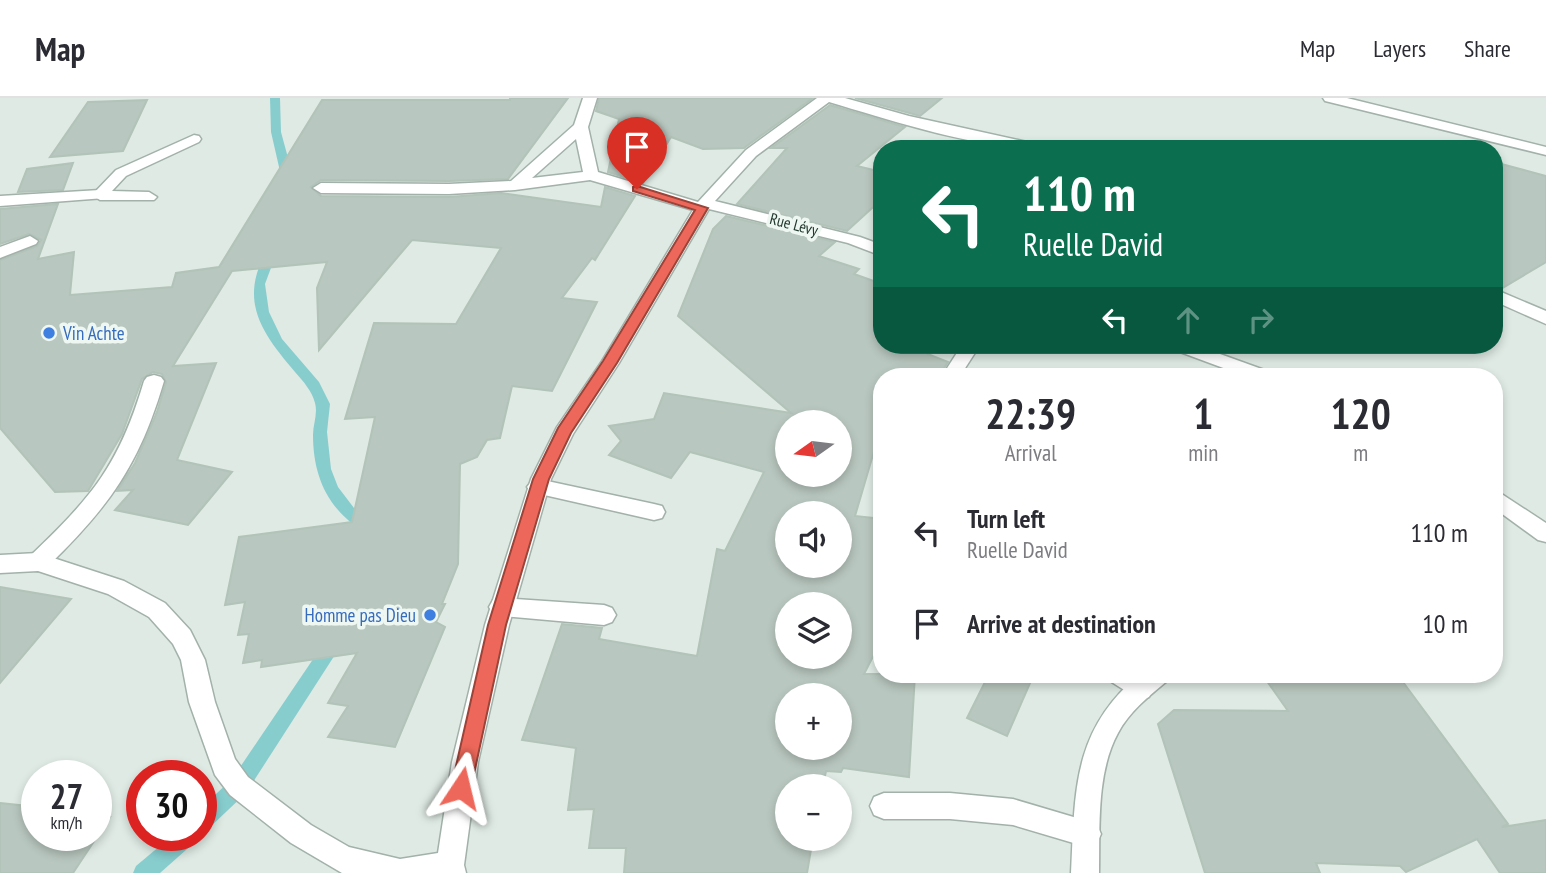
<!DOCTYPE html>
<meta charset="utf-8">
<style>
:root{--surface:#fff;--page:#f2f2f3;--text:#2b2b33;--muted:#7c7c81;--line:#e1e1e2}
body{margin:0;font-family:"PT Sans Narrow",sans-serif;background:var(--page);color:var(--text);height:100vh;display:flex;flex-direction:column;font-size:26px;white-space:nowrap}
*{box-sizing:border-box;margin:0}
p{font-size:23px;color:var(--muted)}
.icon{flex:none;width:38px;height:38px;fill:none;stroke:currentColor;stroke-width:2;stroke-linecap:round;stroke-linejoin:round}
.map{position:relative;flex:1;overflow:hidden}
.sheet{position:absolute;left:873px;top:270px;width:630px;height:315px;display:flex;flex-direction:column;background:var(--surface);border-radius:28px;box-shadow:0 4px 10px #0003}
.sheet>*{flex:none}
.top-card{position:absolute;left:873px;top:42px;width:630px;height:214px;border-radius:28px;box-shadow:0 4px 10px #0003;background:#0b6e4f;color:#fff;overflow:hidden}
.needle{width:46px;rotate:256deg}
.controls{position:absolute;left:775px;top:312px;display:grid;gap:14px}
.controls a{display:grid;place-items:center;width:77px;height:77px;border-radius:50%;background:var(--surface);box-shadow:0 4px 10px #0003;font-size:35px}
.speed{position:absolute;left:21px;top:662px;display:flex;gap:14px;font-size:35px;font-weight:700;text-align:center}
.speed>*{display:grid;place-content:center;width:91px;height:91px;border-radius:50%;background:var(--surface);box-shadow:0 4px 10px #0003;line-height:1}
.speed small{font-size:18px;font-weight:400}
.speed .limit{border:10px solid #d22;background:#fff;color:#111}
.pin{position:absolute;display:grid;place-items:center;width:60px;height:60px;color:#fff;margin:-72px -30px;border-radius:50% 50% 50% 0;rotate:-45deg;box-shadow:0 0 7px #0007}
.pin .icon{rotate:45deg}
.me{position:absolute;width:77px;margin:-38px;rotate:10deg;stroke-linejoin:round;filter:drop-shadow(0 0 5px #0008)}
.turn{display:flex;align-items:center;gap:24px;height:147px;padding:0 35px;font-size:32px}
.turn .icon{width:91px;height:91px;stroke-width:2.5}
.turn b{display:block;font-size:49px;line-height:60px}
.lanes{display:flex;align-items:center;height:66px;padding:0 35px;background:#0003;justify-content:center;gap:35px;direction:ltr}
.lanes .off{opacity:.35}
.eta{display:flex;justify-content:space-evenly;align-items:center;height:119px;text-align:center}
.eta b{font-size:42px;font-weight:700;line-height:49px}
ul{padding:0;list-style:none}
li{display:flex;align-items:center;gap:21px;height:91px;padding:0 35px}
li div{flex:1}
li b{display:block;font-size:26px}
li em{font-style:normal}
header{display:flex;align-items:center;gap:42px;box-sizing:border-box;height:98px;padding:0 35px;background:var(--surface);border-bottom:2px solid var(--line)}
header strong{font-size:33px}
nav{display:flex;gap:38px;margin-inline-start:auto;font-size:24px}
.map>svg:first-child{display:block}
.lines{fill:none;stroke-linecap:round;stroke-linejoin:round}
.stream{fill:#88cdce;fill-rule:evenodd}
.building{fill:#b8c7bf;stroke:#b2c3b9;stroke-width:2;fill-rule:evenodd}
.service-casing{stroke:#a2b1aa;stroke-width:3}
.minor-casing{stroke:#a2b1aa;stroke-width:3}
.service{fill:#fff;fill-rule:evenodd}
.minor{fill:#fff;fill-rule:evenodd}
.route{fill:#ed685a;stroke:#9a443a;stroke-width:2}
.shop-dot{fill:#3f7fe0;stroke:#eff7f2;stroke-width:2.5}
.labels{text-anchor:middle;stroke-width:7;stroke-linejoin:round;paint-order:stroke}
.far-street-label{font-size:16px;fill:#21392f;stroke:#eff7f2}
.shop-label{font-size:19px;fill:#366cbe;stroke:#eff7f2;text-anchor:start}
</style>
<header>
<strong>Map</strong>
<nav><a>Map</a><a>Layers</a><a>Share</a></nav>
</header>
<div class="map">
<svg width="1546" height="775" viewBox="0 0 1546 775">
<rect width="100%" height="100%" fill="#dfeae4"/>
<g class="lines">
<g class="stream">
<path d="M270,0H280L281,34L294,82L288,85L282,82L271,34Z"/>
<path d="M272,147L278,151L265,186L269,214L282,241L319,284L330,306L327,334L331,371L338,389L354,410L378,431L376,435C366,439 360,432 353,426C324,404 313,372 313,337C313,326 318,316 315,305C312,293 303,283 295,274C268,242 243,212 259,169C262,161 264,150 272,147Z"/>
<path d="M334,536L340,539L343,544L340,549L246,695L208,731L201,734V710L232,681L328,539Z"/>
<path d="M173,737H198L195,744L160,775H133L136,768Z"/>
</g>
</g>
<g class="building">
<path d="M510,0H568L508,81L449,83L321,82L311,89L321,98L449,99L501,95L601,109L605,89L635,98L595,162L592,160L562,200L597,204L552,293L512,288L500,340L487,342L477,359L460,366L458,466L442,506H445L436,524L445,529L395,649L328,639L348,608L328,605L357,555L261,569L262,562L243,565L249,536L238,537L245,504L225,507L239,439L352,424L375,319L345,321L374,225L456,226L501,150L412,142L319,252L317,190L327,164L232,173L173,268L216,265L177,362L232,374L188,427L115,412L133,392L117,393L135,365L157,314L166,284L162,276L153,274L142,281L122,336L88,393L55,394L0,330V162L37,148L41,142L29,136L0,146V111L58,106L38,161L74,154L70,197L172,189L176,175L219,169L322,2H510Z"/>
<path d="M599,0H813L744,50L703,51L671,39L643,85L608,74L619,21L596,13Z"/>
<path d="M855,0H942L920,18Z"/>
<path d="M147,2L123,53L50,59L88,4Z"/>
<path d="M830,7L905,29L857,68L882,74V101L847,133L737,106L787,50H771Z"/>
<path d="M1494,64L1546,78V164L1501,191L1494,189Z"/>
<path d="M73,65L63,92L18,94L27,71Z"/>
<path d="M726,118L835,144L819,158L859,171L854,176L882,186V247H905L948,264L939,278H882V326L855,418L882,421V541L864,576H915L909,679L843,670L841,674L826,673L823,688H788V740H813L807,775H624L626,750H589L594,711L568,712L576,650L522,642L562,526L602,530L599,541L697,558L717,451L725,453L764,374L690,354L671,380L609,357L621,343L609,328L654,321L664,295L791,315L678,218L713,131ZM788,324H840V376H788ZM788,415H840V467H788ZM788,506H840V558H788ZM788,597H840V649H788Z"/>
<path d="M0,489L71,501L0,585Z"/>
<path d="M989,576H1034L1007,638L967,620Z"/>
<path d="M1262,576H1397L1508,726L1502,729L1546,722V775H1500L1477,741L1406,774L1400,768L1316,765L1320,775H1205L1158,626L1174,612L1288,613Z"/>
<path d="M0,705L37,709V737H96V717L110,719L73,775H0Z"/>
</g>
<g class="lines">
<g class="service-casing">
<g id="service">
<path d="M194,37L199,38L201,41L199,44L126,78L112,93L149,94L157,99L154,102H100L92,97L116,72Z"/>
<path d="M30,138L38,143L36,146L0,160V149Z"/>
<path d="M154,277L161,279L164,283C139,368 109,409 46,470L38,473L30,470L27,464L30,458C93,398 119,367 144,283L147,279Z"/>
<path d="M538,381L654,406L662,408L665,414L662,420L654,422L531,394L527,389L531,384Z"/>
<path d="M501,500L604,507L612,510L616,517L612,524L604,527L501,518L493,516L489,509L493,502Z"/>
<path d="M1107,576C1125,575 1143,572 1152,591L1149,599L1140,602L1110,583Z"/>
<path d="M884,695H950L1013,701L1087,723L1097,727L1101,736L1097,745L1087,749L1013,727L950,721H884L874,717L870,708L874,699Z"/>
</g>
</g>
<g class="minor-casing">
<g id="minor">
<path d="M583,0H597L588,29L598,74L698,104L746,52L817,0H845L909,18L1045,48L1047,51C978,51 896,24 829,4L756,58L715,103L860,139L882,147V158L848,145L709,111L619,265L573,336L551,381L509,527L478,664L464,767L466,775H342L291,745L230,697L215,677L189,604L181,562L173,546L149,519L108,496L38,473L0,475V457L38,455L124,483L165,505L190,532L205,562L215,604L235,661L248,679L311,727L349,749L400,761L438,755L452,664L485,527L531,381L557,329L602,263L693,112L590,82L515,92L449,96L321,95L313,90L321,85L449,86L511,83L574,27ZM576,41L583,74L532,80Z"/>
<path d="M1323,0H1347L1546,49V57L1325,3Z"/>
<path d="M100,92L108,97L105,100L0,108V98Z"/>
<path d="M1494,191L1546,213V226L1494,203Z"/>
<path d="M962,247H980L960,278H942Z"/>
<path d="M1169,247H1195L1270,274L1272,278H1245L1172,251Z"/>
<path d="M1494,391L1546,425V444L1538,442L1494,410Z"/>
<path d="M1140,576H1170L1167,583C1149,598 1129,614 1118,635C1096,675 1100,731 1099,775H1071C1075,694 1072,632 1140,576Z"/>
</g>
</g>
<use href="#service" class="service"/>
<use href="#minor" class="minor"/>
</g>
<path class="route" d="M637,88L708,110L617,265L571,335L549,381L506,527L471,690L468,697L461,700L454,697L451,690L488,527L533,381L558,330L603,263L695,112L633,93V89Z"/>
<g class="shop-dot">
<circle cx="49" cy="235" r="7"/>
<circle cx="430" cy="517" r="7"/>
</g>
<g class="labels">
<g class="far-street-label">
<text transform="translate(794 126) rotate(15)" y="6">Rue Lévy</text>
</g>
<g class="shop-label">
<text x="63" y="242">Vin Achte</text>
<text x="416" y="524" text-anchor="end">Homme pas Dieu</text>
</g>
</g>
</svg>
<div class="controls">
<a><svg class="needle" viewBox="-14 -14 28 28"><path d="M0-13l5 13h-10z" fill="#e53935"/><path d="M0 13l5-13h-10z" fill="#7c7c81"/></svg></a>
<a><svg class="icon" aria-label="sound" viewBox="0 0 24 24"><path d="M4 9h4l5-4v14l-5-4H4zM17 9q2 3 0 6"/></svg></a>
<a><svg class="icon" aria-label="layers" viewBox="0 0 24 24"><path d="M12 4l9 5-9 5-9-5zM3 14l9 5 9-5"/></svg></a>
<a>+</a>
<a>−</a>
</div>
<div class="speed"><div>27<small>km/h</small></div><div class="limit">30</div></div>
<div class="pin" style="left:637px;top:91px;background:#d93025"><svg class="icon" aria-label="arrive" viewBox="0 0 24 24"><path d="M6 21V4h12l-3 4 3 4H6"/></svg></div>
<svg class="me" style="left:461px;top:690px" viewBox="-20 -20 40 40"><path d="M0-17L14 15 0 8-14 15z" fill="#ed685a" stroke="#fff" stroke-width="4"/></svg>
<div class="top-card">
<div class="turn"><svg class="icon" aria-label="left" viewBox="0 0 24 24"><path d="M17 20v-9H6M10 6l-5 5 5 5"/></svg><div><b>110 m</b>Ruelle David</div></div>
<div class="lanes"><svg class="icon" aria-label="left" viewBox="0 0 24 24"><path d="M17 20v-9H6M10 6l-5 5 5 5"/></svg><svg class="icon off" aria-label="ahead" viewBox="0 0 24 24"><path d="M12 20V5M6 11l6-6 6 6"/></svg><svg class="icon off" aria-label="right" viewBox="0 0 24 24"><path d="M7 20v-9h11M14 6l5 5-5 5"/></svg></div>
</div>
<section class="sheet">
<div class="eta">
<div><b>22:39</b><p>Arrival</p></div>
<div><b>1</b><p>min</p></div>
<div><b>120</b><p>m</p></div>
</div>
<ul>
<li><svg class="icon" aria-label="left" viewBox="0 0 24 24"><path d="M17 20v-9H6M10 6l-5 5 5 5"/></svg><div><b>Turn left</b><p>Ruelle David</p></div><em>110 m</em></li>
<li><svg class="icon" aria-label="arrive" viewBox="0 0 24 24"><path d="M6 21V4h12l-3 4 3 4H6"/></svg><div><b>Arrive at destination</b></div><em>10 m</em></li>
</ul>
</section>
</div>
